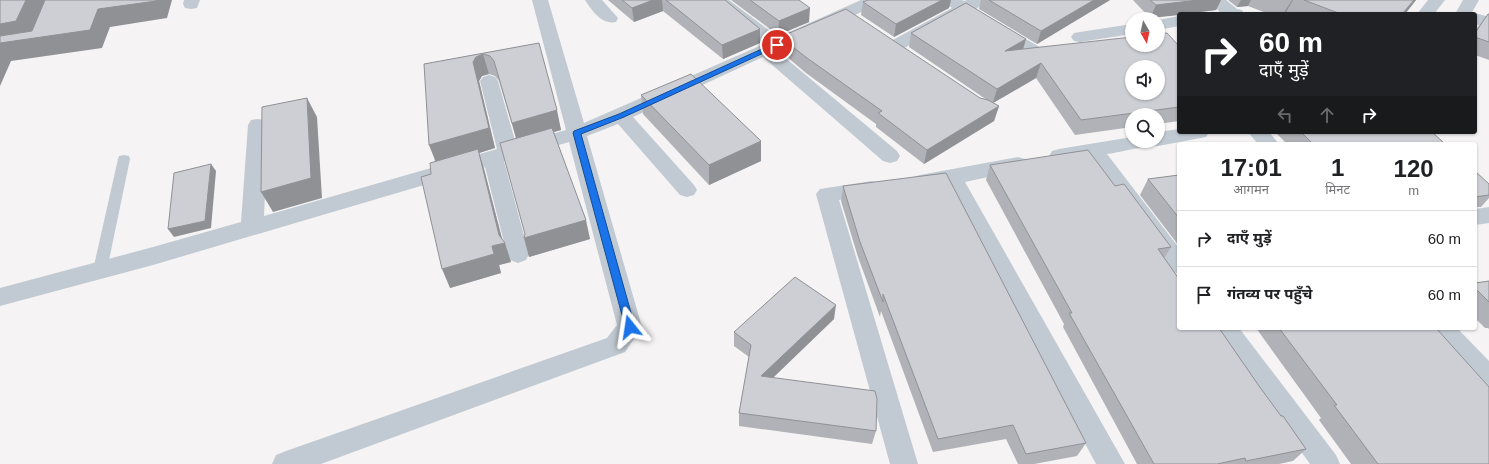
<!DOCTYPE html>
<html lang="hi">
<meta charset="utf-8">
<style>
:root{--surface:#fff;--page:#f6f6f6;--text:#202124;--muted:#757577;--line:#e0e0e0}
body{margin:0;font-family:Arial,"Noto Sans Devanagari",sans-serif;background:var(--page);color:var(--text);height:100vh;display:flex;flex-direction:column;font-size:15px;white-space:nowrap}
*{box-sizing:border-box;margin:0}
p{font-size:13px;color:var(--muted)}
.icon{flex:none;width:22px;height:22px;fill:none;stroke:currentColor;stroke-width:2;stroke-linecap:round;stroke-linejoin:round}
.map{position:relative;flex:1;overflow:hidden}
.side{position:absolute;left:1177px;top:142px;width:300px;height:188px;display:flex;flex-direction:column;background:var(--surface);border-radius:4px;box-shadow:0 1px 3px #0004}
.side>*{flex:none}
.hud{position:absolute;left:1177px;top:12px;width:300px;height:122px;border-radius:4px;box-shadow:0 1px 3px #0004;background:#202124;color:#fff;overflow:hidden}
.needle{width:26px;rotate:171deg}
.controls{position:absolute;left:1125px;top:12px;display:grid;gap:8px}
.controls a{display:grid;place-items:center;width:40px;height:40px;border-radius:50%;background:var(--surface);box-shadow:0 1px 3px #0004;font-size:20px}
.pin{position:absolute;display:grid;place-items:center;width:34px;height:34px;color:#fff;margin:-17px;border:2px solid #fff;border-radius:50%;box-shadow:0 1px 4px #0007}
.me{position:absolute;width:44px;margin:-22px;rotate:345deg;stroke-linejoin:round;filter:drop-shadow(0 0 3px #0008)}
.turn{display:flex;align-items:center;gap:14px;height:84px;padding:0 16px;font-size:18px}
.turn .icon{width:52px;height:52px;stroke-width:2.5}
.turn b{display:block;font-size:28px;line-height:34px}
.lanes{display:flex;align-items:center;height:38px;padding:0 16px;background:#0003;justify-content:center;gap:20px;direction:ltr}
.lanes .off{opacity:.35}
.eta{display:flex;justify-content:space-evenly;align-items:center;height:68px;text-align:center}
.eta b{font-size:24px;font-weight:600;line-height:28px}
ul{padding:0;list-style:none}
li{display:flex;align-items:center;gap:12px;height:56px;padding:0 16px;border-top:1px solid var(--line)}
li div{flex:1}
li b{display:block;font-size:15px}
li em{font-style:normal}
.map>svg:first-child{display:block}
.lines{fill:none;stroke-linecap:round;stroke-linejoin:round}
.service{fill:#c1cad2;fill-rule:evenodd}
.minor{fill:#c1cad2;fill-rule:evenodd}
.wall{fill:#b0b2b7}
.shaded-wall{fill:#909195}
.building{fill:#cdcfd5;stroke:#909195;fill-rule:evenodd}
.route{fill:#1a73e8;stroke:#114b97}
</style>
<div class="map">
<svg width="1489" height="464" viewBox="0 0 1489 464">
<rect width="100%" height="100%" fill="#f5f3f3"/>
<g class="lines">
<path class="service" d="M124,155L129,156L130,159L107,270L105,274L100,276L95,274L93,270L118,159L119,156Z"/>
<g class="minor">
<path d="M184,0H200L197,8L191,9L185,8L183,4Z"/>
<path d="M532,0H548L584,123L764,44L711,0H729L778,37L861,0H883L881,3L777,51L897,151L900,156L897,161L890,163L883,161L763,57L633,117L694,185L697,190L694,195L687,197L680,195L618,124L587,136L642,327L625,352L321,464H272L276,455L286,451L607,338L617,325L569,142L504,161L529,254L526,260L518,263L510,260L507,254L485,167L153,265L0,306V288L153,247L241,222L248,125L251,120L258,119L265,120L268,125L264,216L497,149L480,81L483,77L489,75L495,77L498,81L516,144L566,130Z"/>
<path d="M585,0H602L618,18L616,22C602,25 592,11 585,0Z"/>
<path d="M942,0H962L964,1L967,0H987L985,3L976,9L1041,48L1044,52L1041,56L1035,57L1029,56L963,15L901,50L895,51L889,50L886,46L889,42L952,8Z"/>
<path d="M1208,0H1226L1237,9L1242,10L1244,14H1222Z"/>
<path d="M1428,0H1445L1434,14H1417Z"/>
<path d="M1463,0H1479L1471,14L1475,13L1489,17V28L1475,24V14H1455Z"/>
<path d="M1179,16V26L1158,30V20Z"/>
<path d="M1132,24V34L1080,42L1074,41L1071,37L1074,33L1080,32Z"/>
<path d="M1179,129V132H1209L1206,137L1158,146C1152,144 1117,153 1107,154L1179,248V274L1171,271L1088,158L1059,163L1052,161L1049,156L1052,151L1059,149L1132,137V141H1158V132Z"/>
<path d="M1248,132H1269L1279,144H1258Z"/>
<path d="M1018,157L1025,159L1028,164L1025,169L965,182L1125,464H1096L946,185L920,189L913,187L910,182L913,177L920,175Z"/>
<path d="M872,181L879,183L882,188L879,193L839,200L918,464H890L816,194L820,189Z"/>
<path d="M1489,207V223L1475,225V209Z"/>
<path d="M1213,328H1239L1336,455L1340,464H1310Z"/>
<path d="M1430,328H1457L1489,361V389L1480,386L1433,335Z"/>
</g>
</g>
<g class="wall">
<path d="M608,0H725L760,29V43L723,59L663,11L634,22Z"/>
<path d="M731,0H799L809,22L778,35Z"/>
<path d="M868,0H951L949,8L894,37L861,15L863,2Z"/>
<path d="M981,0H1110L1037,44L979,9Z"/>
<path d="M1133,0H1221L1216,10L1150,18Z"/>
<path d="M1228,0H1416L1405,14H1269L1248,6L1237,7Z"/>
<path d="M1488,14H1489V60L1475,55V31Z"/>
<path d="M911,33L1023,49L1179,46V121L1158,124V115H1132V127L1075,135L1036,78L993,103L999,106L994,121L924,164L876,127V124L806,73L780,51V37L987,100L909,47Z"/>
<path d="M539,43L561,130L554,132L590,239L529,257L525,234L516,138L499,81L495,76L489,74L482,76L479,81L495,148L479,153L484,169L502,238L511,262L499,265L501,273L450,288L431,174L435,162L424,64Z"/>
<path d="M641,95L761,161L709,185L643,114Z"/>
<path d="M1275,132H1432L1445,144H1287Z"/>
<path d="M990,165L1115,186L1171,247L1164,258L1179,328L1259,386L1281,416L1306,449L1293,461L1279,464H1137L1063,327L1064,324L986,180Z"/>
<path d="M1475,171L1489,184V198L1481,207H1477L1475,209Z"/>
<path d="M1179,175V246L1140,195L1148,179Z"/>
<path d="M843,186L1086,443L1077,456L1034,464H1018L1006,439L933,452L881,311L880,317L858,257L841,201Z"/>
<path d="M1489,281V329L1488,328H1485L1475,318V283Z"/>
<path d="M834,319L773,378L876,431L872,444L739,426V413L749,357L734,346V332Z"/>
<path d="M1256,328H1436L1489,464H1351L1319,420L1321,418Z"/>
</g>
<g class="shaded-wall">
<path d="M26,0H172L167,18L110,27L102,48L11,61L0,86V24Z"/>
<path d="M653,0H662L663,11L634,22L632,8Z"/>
<path d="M942,0H951L949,8L894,37L896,24Z"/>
<path d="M1094,0H1110L1037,44L1041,31Z"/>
<path d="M1198,0H1221L1216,10L1184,14H1179V15L1150,18L1156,5Z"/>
<path d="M1241,0H1251L1248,6L1237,7Z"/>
<path d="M1292,0H1293L1285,14H1283Z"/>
<path d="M1414,0H1416L1405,14H1402Z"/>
<path d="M810,8L809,22L778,35L779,21Z"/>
<path d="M760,29V43L723,59L722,45Z"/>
<path d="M1026,39L1022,53L1005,51Z"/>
<path d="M483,54L489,74L482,76L479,81L495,148L479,153L484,169L503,243H505L511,262L499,265L501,273L450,288L442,269L437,165L429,145L473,62L476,57Z"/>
<path d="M1041,63L1036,78L993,103L997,89Z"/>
<path d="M307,98L317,117L322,198L273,212L261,192Z"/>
<path d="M999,106L994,121L924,164L927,150Z"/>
<path d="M557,110L561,130L517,142L512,123Z"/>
<path d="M761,141V161L709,185V165Z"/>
<path d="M211,164L216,171L211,228L174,237L168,229Z"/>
<path d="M586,220L590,239L529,257L524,238Z"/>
<path d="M836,305L834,319L760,390L761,376Z"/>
</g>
<g class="building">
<path d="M0,0H26L16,21L0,24Z"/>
<path d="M45,0H156V1L98,9L90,30L0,43V36L32,31Z"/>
<path d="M622,0H653L632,8Z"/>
<path d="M666,0H725L760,29L722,45Z"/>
<path d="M750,0H799L810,8L779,21Z"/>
<path d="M868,0H942L896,24L863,2Z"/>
<path d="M989,0H1094L1041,31Z"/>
<path d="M1150,0H1198L1156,5Z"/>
<path d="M1304,0H1414L1402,14H1341Z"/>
<path d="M966,3L1026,39L1005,51L1132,37V45H1158V34L1167,33L1179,46V107L1081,120L1041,63L997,89L911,33ZM1132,67H1158V93H1132Z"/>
<path d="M846,9L980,98L988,100L999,106L927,150L878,113L882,111L807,58L780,37Z"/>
<path d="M1488,14H1489V42L1475,37V33Z"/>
<path d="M539,43L557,110L512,123L494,61L490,56L483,54L476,57L473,62L489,128L429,145L424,64Z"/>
<path d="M691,74L761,141L709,165L641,95Z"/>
<path d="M307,98L311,178L261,192L262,107Z"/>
<path d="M552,128L586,220L524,238L525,234L500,143Z"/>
<path d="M1301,132H1432L1445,144H1313Z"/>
<path d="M478,149L499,235L505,243L492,246L494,254L442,269L421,177L431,174L430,163Z"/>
<path d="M1088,150L1115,186L1124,184L1171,247L1158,249L1179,279V328H1219L1259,386L1281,416H1283L1306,449L1246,461L1245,458L1217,464H1154L1069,313H1072L990,165Z"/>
<path d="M211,164L205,221L168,229L174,173Z"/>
<path d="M1475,171L1489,184V195L1475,197Z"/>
<path d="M946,173L1086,443L1026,454L1013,425L938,439L883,294V302L860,242L843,186Z"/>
<path d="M1179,175V218L1148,179Z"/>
<path d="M795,277L836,305L761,376L875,391L877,399L876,431L739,413L751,345L734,332Z"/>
<path d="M1489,281V302L1475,288V283Z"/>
<path d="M1279,328H1436L1489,387V464H1378L1334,405H1337Z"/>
</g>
<path class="route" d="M775,43H777L781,45L624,117L581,134L635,327L633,330L630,331L626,330L573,133L574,131L619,114Z"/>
</svg>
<div class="controls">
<a><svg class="needle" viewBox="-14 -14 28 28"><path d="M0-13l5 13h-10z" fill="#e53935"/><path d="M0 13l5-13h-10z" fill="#757577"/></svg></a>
<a><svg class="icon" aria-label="sound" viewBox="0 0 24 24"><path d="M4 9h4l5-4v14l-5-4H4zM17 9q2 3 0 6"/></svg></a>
<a><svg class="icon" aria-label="search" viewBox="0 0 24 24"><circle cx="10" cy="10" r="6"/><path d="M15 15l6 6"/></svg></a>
</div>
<div class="pin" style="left:777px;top:45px;background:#d93025"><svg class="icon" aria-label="arrive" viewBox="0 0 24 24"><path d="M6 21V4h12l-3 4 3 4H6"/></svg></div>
<svg class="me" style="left:630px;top:327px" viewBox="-20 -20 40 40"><path d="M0-17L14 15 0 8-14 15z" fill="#1a73e8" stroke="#fff" stroke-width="4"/></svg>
<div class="hud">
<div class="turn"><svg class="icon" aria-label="right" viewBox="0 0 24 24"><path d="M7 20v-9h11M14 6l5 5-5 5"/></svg><div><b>60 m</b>दाएँ मुड़ें</div></div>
<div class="lanes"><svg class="icon off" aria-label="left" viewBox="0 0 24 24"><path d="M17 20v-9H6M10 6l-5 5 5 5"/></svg><svg class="icon off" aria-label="ahead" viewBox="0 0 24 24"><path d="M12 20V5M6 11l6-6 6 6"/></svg><svg class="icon" aria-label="right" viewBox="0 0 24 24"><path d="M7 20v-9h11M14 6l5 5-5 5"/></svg></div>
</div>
<section class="side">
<div class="eta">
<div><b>17:01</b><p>आगमन</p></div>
<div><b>1</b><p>मिनट</p></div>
<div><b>120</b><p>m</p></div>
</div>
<ul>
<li><svg class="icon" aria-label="right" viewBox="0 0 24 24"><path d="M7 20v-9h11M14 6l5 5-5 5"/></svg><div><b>दाएँ मुड़ें</b></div><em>60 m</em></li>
<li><svg class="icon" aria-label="arrive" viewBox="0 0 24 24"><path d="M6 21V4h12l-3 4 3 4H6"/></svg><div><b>गंतव्य पर पहुँचे</b></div><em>60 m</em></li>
</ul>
</section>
</div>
